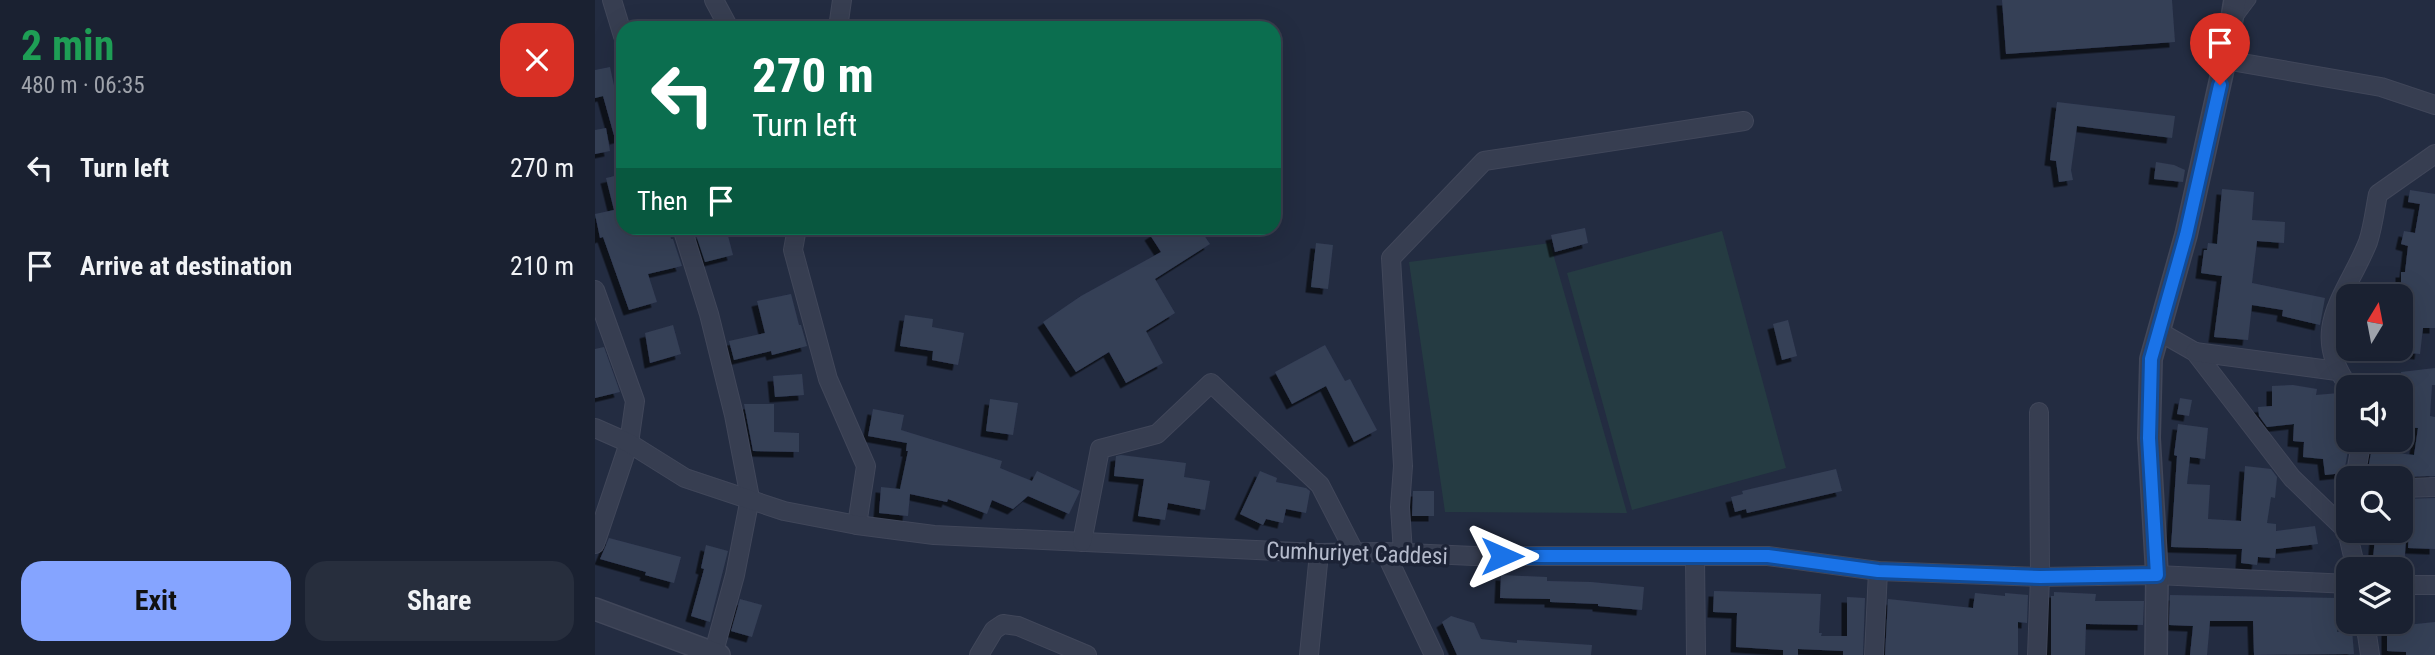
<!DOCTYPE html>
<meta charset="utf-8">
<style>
:root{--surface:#1a2131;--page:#272e3d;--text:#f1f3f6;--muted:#9fa3ab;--line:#383e4d;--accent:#85a4ff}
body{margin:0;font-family:"Roboto Condensed",sans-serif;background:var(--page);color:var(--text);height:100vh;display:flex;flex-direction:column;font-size:26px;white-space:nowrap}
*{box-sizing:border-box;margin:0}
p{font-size:23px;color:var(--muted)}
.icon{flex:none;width:38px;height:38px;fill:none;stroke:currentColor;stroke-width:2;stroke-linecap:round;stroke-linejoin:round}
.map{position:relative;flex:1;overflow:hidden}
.panel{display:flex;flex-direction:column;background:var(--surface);width:595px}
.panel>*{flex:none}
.banner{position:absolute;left:21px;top:21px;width:665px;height:214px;border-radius:21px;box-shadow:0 7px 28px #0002,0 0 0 2px var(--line);background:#0b6e4f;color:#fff;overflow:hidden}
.needle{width:46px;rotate:10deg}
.tools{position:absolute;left:1741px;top:284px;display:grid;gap:14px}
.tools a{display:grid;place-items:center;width:77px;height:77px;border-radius:14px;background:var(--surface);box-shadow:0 7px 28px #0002,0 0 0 2px var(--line);font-size:35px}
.pin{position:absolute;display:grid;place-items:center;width:60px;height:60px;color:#fff;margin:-72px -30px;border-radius:50% 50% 50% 0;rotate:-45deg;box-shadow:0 0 7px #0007}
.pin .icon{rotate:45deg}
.me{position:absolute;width:77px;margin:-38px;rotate:90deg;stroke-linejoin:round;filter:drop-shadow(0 0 5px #0008)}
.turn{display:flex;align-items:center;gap:24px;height:147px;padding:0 21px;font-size:32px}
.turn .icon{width:91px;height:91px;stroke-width:2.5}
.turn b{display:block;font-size:49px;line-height:60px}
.then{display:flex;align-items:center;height:66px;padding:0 21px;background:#0003;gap:14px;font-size:26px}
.round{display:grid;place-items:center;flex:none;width:74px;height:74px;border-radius:21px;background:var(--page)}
.summary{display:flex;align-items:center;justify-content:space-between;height:119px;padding:0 21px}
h1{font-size:42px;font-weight:700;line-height:52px;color:#1e9e55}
.cta{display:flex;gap:14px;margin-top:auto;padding:14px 21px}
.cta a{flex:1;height:80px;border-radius:21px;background:var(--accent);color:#111;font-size:28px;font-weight:700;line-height:80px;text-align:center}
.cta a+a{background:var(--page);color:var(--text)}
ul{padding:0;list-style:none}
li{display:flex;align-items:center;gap:21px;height:98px;padding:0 21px}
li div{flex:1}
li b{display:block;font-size:26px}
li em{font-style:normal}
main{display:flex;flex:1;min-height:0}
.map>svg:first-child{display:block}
.park{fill:#253b42}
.building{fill:#353f57;filter:url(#shadow)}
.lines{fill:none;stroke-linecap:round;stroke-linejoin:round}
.service-casing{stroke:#41475a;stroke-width:11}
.minor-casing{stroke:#41475a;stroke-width:20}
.tertiary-casing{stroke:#41475a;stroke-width:24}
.service{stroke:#373e51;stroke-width:9}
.minor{stroke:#373e51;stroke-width:18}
.tertiary{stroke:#373e51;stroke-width:21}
.route-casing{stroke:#114b97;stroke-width:18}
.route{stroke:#1a73e8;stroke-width:12}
.labels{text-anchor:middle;stroke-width:7;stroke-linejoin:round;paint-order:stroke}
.street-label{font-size:23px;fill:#b4bacb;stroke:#1c2336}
</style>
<main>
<section class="panel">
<div class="summary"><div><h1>2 min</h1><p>480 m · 06:35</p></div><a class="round" style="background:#d93025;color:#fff"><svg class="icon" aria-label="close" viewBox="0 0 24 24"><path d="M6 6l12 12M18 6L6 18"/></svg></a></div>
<ul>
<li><svg class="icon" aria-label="left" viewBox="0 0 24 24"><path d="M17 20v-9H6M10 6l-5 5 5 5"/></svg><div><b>Turn left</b></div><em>270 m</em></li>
<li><svg class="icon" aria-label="arrive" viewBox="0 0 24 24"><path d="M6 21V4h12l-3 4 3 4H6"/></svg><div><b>Arrive at destination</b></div><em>210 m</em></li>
</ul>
<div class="cta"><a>Exit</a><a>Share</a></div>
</section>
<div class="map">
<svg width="1840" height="655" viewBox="0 0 1840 655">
<defs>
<filter id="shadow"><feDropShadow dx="-5.5" dy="5.5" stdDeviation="0" flood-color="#0009"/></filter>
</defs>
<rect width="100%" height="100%" fill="#232c41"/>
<g class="park">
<path d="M1127,231L1191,468L1037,510L972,273Z"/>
<path d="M955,243L1032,513L850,512L814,262Z"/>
</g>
<g class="building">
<path d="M1407,0H1577L1580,42L1411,54Z"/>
<path d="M15,67L23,104L28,103V137L20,139L8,96L0,98V70Z"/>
<path d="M1462,102L1580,116L1577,138L1482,126L1476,170L1478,180L1464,182L1461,161L1455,160Z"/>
<path d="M11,128L15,151L0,154V130Z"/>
<path d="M1561,162L1579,165L1590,170L1588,182L1559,179Z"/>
<path d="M28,174V228H74L76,239H78L87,266L53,274L62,302L34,310L8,237L5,238L0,214L19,210L11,178Z"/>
<path d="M1627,189L1659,192L1657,220L1690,222L1689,243L1662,241L1657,283L1730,298L1725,325L1687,316L1688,310L1657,305L1653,340L1619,337L1627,276L1606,273L1609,250H1612L1613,243L1622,244Z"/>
<path d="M1815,190L1840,194V328H1828L1825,354L1806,352V272H1810L1813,246L1806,244L1809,231L1820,233L1825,204L1813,202Z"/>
<path d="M131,228L138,255L110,262L101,235Z"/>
<path d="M566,228H604L615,244L560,279L580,313L551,331L568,363L531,383L514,352L481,372L448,322L486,296L566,252L555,235Z"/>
<path d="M990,228L993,243L960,252L956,235Z"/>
<path d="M721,243L738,245L733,289L716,287Z"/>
<path d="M196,294L204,325H206L212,346L177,355L176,351L139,360L134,341L170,333L162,301Z"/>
<path d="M310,315L338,319L337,327L369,333L363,365L337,360L338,351L305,346Z"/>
<path d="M1193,320L1202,356L1187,360L1178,324Z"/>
<path d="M78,325L86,354L55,363L50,333Z"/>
<path d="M730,345L750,381L755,379L782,430L759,442L731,386L697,404L680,372Z"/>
<path d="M9,347L25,392L0,398V349Z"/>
<path d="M1840,368V385H1837L1835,416L1840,417V476L1783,478V475L1772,474L1778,442L1784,443L1783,451L1819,455L1823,428L1807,427L1806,372Z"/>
<path d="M207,374L209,395L180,397L178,376Z"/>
<path d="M1698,385L1722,389L1721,395L1744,393L1745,399L1754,398V439H1755L1749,473L1730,475L1728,459L1708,457L1709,442L1698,441L1699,424L1672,427L1664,416L1663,407L1677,406V386Z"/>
<path d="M1585,398L1597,400L1594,416L1582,414Z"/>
<path d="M395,399L423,403L418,435L391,431Z"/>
<path d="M149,404H179V432L204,433V452L158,451Z"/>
<path d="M278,409L309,415L306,430L407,461L405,468L437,481L442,471L485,491L474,514L433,496L418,509L397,500L392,514L353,499L352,502L315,494L313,516L284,513L286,487L305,489L313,451H311L312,443L273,436Z"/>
<path d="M1583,424L1613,428L1610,459L1595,457L1592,484L1615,485L1613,519L1646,521L1650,466L1676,469L1682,477L1680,498L1676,497L1672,523L1681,524V531L1720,526L1723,544L1681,549L1680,558L1663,557L1662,565L1646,563L1647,549L1576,547L1582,456L1579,455Z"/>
<path d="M526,455L591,463L589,477L615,481L610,510L573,503L570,520L543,516L549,479L519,476L521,456Z"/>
<path d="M1241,469L1247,491L1152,513L1151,509L1140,512L1136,497L1148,494L1147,491Z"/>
<path d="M665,471L682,478L681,482L711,488L715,491L711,513L691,509L688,523L671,519L668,525L645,514Z"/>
<path d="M818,491H839V516H817Z"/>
<path d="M1840,498V549L1813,548L1815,512L1806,511V499Z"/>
<path d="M1780,537L1811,539L1809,569H1777Z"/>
<path d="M14,538L86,557L79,583L50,575L51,572L5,559Z"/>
<path d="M111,545L133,551L115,622L96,616L109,569L106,568Z"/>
<path d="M906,575L952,577V581L996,582L1049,587L1047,610L1003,606V604L955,602V599L905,598Z"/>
<path d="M1119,591L1226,594L1224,633H1227L1226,636H1252V597L1270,598L1268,655H1248V651L1203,649V655H1188V650L1141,647L1142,613L1118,612Z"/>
<path d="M1459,592L1501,594L1500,601H1549L1548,625L1491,624L1490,655H1456V596H1459Z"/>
<path d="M1380,593L1410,596V593L1433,595L1432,623L1423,622V655H1290L1293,599L1378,608Z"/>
<path d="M1575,595L1742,598V632L1757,630L1759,654L1659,655L1658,621H1615L1612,655H1595L1598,626L1574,625Z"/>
<path d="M145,599L167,605L157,637L136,631Z"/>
<path d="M856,616L879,623L886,639L922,643V640L997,645L996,655H862L847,622Z"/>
<path d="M1840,622V655H1811V652L1792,651V627Z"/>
</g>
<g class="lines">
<g class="service-casing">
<path id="service" d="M1644,16L1656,0"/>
</g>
<g class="minor-casing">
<g id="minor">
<path d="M17,0L28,36"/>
<path d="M119,0L134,28"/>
<path d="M243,28L247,0"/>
<path d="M1630,60L1786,87L1840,105"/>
<path d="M87,228L114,314L139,415L155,498L140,575L118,655"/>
<path d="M202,228L198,250L233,379L271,466L262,525"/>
<path d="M0,290L40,401L34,443L0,544"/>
<path d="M1563,331L1600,352L1697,478L1752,531L1761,569"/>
<path d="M1600,352L1742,371"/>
<path d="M1754,387C1712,329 1752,295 1773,242C1778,227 1780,209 1783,194L1840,154"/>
<path d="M0,428L34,443L90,478L189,511L262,525L339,535L724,553L790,552L879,556H1173L1283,571L1445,577L1562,575L1754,584"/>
<path d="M1760,478L1767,439"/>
<path d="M1806,488L1840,487"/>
<path d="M487,542L505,449L562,434L616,383L725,485L760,553"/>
<path d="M790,552L839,655"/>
<path d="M808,553L805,507L808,466L796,258L889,161L1149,121"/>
<path d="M1100,556L1101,655"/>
<path d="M1806,585H1840"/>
<path d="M1770,621L1775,655"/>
<path d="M384,655L399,630L408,624L423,626L492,655"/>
<path d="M714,655L724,553"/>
<path d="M1279,655L1283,571"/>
<path d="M1442,655L1445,577L1444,412"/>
</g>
</g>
<g class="tertiary-casing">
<g id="tertiary">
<path d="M0,609L124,655"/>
<path d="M1561,655L1562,575L1554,438L1556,359L1591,235L1630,60L1640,0"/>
</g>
</g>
<use href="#service" class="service"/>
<use href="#minor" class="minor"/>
<use href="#tertiary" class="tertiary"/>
</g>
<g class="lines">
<g class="route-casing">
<path id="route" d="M907,556H1173L1283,571L1445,577L1562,575L1554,438L1556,359L1591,235L1625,85"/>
</g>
<use href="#route" class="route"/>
</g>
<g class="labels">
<g class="street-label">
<text transform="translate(762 553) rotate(2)" y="8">Cumhuriyet Caddesi</text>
</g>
</g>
</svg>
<div class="tools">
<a><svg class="needle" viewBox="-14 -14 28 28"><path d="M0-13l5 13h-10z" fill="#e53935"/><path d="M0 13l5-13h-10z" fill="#9fa3ab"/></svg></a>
<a><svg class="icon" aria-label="sound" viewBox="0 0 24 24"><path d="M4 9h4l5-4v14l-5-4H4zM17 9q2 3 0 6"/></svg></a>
<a><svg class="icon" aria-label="search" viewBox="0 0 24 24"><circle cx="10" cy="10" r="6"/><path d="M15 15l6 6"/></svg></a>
<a><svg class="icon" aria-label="layers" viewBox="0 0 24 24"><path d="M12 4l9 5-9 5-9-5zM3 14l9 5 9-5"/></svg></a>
</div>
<div class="pin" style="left:1625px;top:85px;background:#d93025"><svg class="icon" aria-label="arrive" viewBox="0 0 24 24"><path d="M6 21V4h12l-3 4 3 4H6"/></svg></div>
<svg class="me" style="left:907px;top:556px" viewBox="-20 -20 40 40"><path d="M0-17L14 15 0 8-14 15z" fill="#1a73e8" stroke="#fff" stroke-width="4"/></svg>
<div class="banner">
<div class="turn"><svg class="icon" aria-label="left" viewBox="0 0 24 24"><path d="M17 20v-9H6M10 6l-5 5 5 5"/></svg><div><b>270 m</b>Turn left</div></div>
<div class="then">Then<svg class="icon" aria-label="arrive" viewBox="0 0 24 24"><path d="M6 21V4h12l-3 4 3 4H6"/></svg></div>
</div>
</div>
</main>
